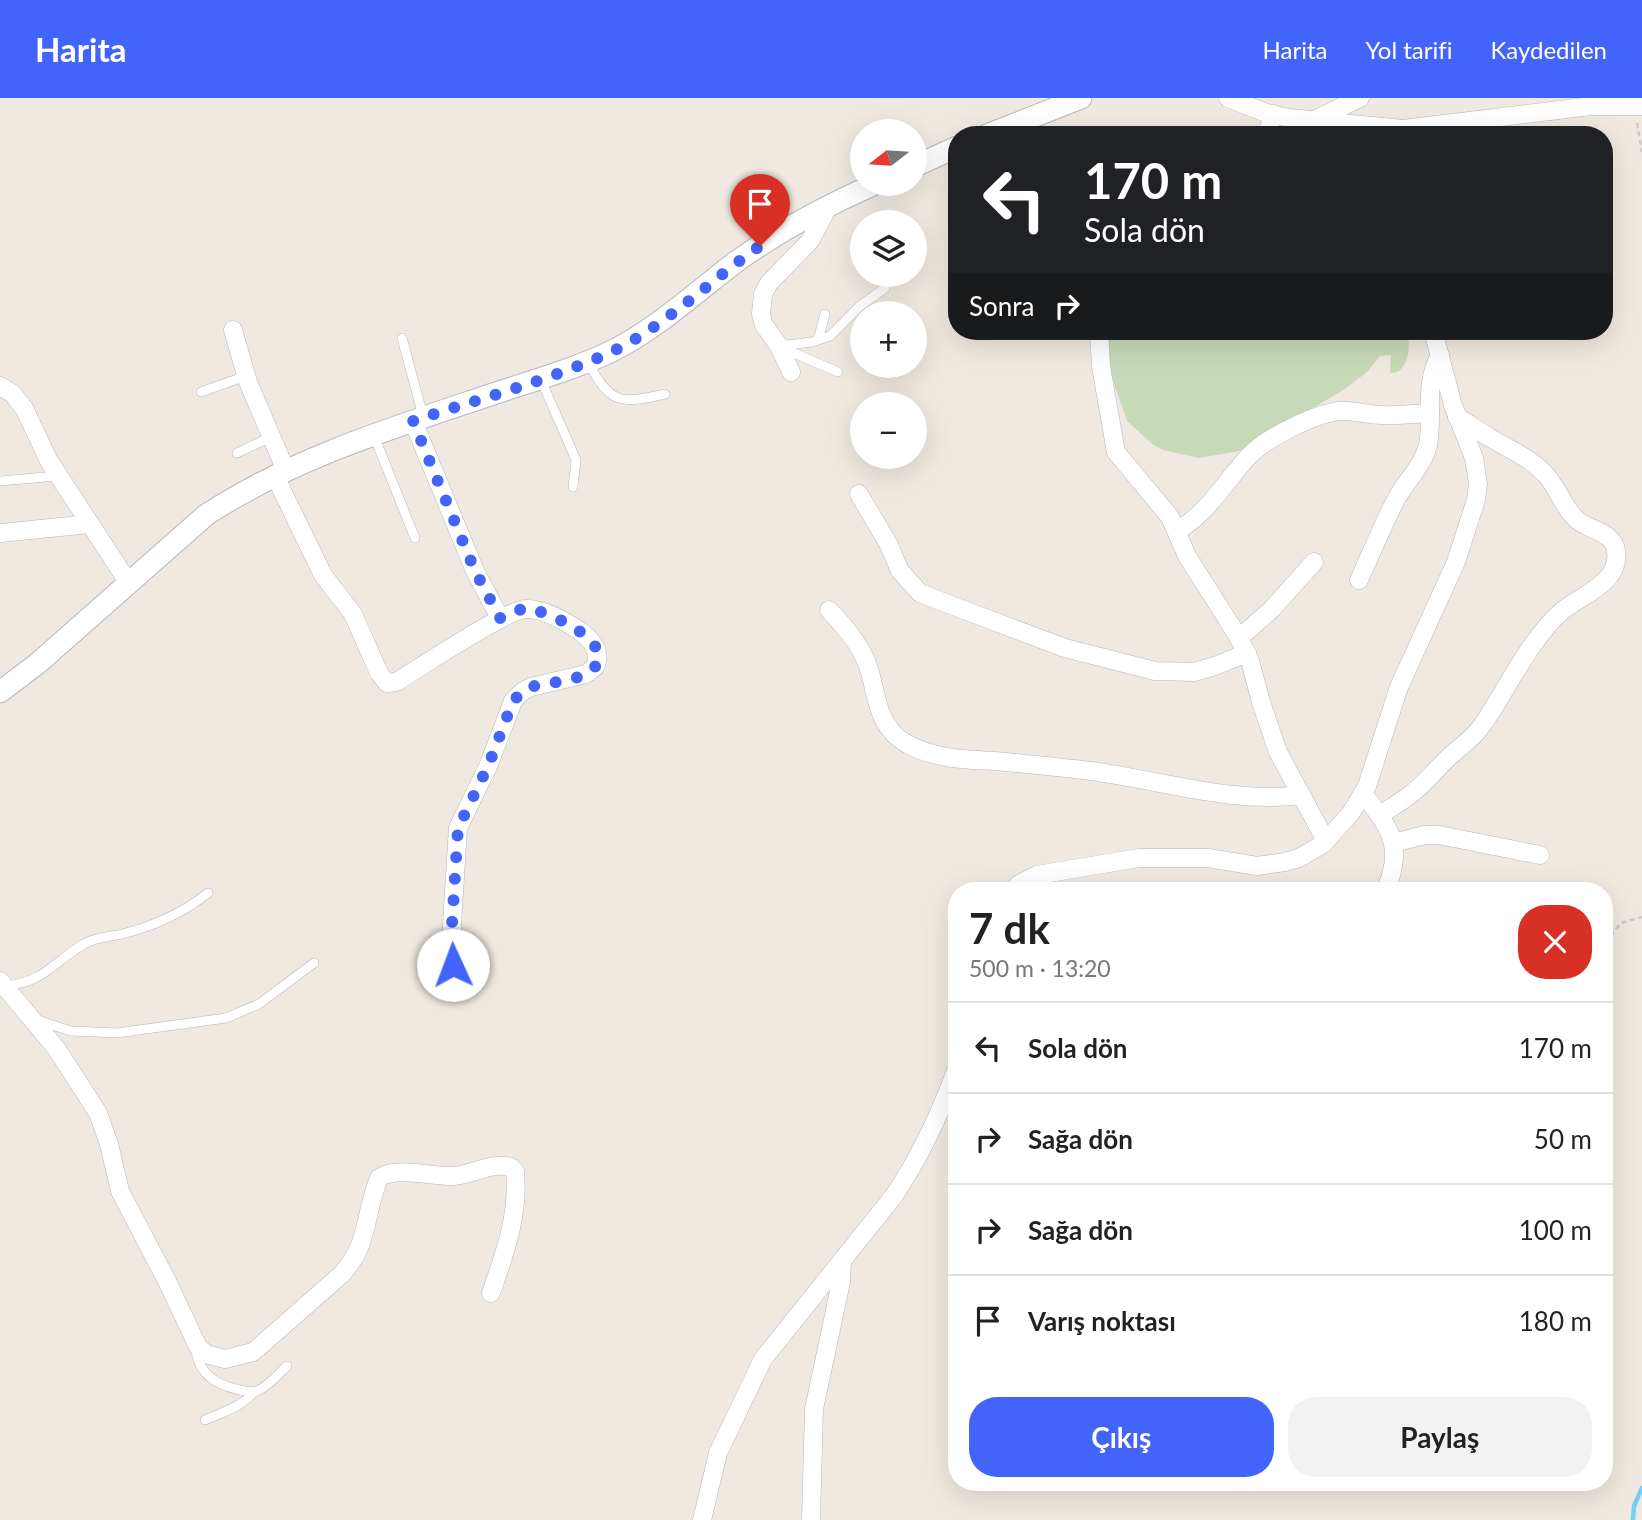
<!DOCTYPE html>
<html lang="tr">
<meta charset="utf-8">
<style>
:root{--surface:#fff;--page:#f2f2f2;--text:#222;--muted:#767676;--line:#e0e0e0;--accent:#4264fb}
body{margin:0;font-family:Lato,sans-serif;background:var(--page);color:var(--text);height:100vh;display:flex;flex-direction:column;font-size:26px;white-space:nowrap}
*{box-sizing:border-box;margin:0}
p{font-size:23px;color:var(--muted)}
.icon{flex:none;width:38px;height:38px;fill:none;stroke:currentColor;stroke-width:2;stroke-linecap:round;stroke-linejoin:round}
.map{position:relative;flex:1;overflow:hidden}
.drawer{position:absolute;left:948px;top:784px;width:665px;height:609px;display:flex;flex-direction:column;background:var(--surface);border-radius:28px;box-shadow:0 7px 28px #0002}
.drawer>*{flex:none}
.guide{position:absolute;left:948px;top:28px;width:665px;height:214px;border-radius:28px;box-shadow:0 7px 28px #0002;background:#202124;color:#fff;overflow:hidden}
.needle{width:46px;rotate:253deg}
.controls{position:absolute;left:850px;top:21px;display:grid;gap:14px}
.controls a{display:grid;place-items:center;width:77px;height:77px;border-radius:50%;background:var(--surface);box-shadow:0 7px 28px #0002;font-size:35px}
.pin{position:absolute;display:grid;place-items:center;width:60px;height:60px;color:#fff;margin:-72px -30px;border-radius:50% 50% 50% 0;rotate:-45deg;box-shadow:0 0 7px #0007}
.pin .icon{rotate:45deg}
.me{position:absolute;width:77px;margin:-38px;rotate:358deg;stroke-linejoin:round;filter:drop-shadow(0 0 5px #0008)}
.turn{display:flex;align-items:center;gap:24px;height:147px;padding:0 21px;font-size:32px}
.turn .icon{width:91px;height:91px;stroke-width:2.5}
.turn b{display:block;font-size:49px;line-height:60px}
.then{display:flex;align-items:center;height:66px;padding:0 21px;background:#0003;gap:14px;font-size:26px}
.round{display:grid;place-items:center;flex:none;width:74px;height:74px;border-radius:28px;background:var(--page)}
.overview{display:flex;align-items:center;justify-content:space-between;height:119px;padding:0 21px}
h1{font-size:42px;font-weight:700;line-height:52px}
.button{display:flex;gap:14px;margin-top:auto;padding:14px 21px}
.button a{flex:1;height:80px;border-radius:28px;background:var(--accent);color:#fff;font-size:28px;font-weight:700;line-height:80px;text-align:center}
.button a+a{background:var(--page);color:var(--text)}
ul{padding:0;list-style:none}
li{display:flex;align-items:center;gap:21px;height:91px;padding:0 21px;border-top:2px solid var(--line)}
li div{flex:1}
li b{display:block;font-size:26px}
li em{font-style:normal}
header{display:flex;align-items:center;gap:42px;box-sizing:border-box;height:98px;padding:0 35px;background:var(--accent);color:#fff}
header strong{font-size:33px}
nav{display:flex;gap:38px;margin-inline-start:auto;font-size:24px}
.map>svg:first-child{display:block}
.cemetery{fill:#c8d9b8}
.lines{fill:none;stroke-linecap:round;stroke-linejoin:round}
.stream{stroke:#75cff0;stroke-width:4.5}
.service-casing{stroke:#b4b7c1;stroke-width:10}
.minor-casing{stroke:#b4b7c1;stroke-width:19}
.tertiary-casing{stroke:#b4b7c1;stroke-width:23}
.path{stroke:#c9c9c9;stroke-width:2.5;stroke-dasharray:5 3.5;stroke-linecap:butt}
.service{stroke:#fff;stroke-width:9}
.minor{stroke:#fff;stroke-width:18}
.tertiary{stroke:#fff;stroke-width:21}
.route{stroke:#4264fb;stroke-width:12;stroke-dasharray:0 21.6}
</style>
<header>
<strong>Harita</strong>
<nav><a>Harita</a><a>Yol tarifi</a><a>Kaydedilen</a></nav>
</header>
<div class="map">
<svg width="1642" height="1422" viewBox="0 0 1642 1422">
<rect width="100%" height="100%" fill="#efe9e1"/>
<path class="cemetery" d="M1107,233H1408C1409,248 1411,263 1398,274L1390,275L1391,257L1380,258L1367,274L1342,293L1239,353L1199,360L1163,352L1152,346L1127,323L1112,280Z"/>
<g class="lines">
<path class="stream" d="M1633,1422L1634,1408L1642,1390"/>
<g class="service-casing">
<g id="service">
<path d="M402,240L423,318"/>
<path d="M818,242L825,216"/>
<path d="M786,247L794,255L838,274"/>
<path d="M779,248L812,244L830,238L860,208L885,190"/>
<path d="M588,264C611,307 620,306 665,296"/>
<path d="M541,282L576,362L573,389"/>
<path d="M201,294L246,278"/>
<path d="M374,338L415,440"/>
<path d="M237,355L271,339"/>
<path d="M0,383L57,378"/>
<path d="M4,888C44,885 53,864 84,846C97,838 112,839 126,835C156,827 184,814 208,795"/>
<path d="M37,922L71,933L117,935L226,920L259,906L314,865"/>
<path d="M196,1248C196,1275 216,1287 240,1292C245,1293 251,1295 256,1293C267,1290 279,1275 287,1268"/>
<path d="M205,1322C222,1314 242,1309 254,1294"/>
</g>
</g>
<g class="minor-casing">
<g id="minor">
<path d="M1228,0L1269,16L1290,20L1403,31L1591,8H1642"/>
<path d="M1312,23L1360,0"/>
<path d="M1267,37L1273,16"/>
<path d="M233,232L248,284L286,373"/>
<path d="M1099,233L1101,269L1116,354L1170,419L1187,458L1239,540L1250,563L1261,604L1278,654L1326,743"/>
<path d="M791,274L779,248L764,227L761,216L763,196L769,185L810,143L829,107"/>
<path d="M0,288L13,296L25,312L49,363L128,484"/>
<path d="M413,323L475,473L500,520"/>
<path d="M275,378L323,477L353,516L379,575L387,585L396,584C418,571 507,511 526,511C545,511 565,523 580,533C592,542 602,554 595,569L586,576L531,589L523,593L513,603L489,666L458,730L452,826L453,867"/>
<path d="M859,396L889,447L900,473L920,495L943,504L1065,550L1155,573L1194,574L1215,568L1247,555"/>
<path d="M1177,433C1208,415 1224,385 1248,359C1264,341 1309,319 1333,314C1347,310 1366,317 1381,317C1397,318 1414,316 1430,315"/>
<path d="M0,435L90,426"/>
<path d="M1359,482C1372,454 1383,425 1398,398C1408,381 1423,367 1428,347C1434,314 1423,289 1440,257"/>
<path d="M829,512C845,529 860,546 868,568C876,591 876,619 895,637C906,648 922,653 937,657C956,662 976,662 995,663C1027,666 1059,669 1091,673C1160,682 1231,706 1301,697"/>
<path d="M1239,540L1271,512L1314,464"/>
<path d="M1363,696C1390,729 1405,750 1385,793"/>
<path d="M1380,717C1390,710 1401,704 1411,696C1425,686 1436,671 1449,659C1461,648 1474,640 1483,626C1508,590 1529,542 1562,513C1581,497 1621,485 1616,453C1614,433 1587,432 1576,421C1563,409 1558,390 1546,377C1531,360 1508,351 1489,339C1478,333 1469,325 1457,319"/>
<path d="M1394,745L1424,737H1439L1540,757"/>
<path d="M1013,793L1019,786L1037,777L1139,760H1208L1257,768L1285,764L1299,760L1323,746L1351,715L1367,688L1399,589L1456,464L1476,402L1478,386L1474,360L1453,307L1433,233"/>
<path d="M0,883L56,950L98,1015L109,1046L120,1093L168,1185L198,1249L206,1256L225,1261L253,1254L342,1176C370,1145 364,1116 379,1080C396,1068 433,1079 454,1078C471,1077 497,1062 512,1070L515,1074C519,1117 505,1155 491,1195"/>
<path d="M702,1422L718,1355L763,1261L893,1099C921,1058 940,1016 957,970"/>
<path d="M811,1422L814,1311L841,1184L842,1162"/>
</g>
</g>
<g class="tertiary-casing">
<g id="tertiary">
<path d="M987,37L1081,0"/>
<path d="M915,68L957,49"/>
<path d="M0,594L37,566L206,417C293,360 395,329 493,296C532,283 575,271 612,253C658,230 696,194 737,163C782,131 825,108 875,86"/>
</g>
</g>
<g class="path">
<path d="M1637,25L1642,54"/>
<path d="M1605,844L1621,825L1642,819"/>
</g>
<use href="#service" class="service"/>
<use href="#minor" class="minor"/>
<use href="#tertiary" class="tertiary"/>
</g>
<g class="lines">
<path class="route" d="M453,867L452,826L458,730L489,666L513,603L523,593L531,589C548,584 574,584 589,574C626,549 547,511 526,511C517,511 508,516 500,520L475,473L413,323C478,301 548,283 611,254C664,229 711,182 760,148"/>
</g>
</svg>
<div class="controls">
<a><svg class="needle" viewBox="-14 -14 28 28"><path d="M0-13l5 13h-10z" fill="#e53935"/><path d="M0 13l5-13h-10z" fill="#767676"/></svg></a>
<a><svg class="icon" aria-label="layers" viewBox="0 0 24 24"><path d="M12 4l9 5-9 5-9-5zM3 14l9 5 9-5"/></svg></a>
<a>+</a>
<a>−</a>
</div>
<div class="pin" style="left:760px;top:148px;background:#d93025"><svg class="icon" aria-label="arrive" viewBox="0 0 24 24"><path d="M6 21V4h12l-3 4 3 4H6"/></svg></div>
<svg class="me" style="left:453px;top:867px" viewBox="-20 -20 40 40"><circle r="19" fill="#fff"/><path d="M0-13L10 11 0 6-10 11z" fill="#4264fb"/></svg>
<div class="guide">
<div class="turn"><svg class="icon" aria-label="left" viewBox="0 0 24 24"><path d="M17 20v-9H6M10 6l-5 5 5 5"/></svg><div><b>170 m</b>Sola dön</div></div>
<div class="then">Sonra<svg class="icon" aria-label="right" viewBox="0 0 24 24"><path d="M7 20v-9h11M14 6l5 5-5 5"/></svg></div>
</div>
<section class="drawer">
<div class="overview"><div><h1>7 dk</h1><p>500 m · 13:20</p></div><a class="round" style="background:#d93025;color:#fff"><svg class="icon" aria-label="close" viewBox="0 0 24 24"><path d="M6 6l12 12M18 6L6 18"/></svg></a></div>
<ul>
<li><svg class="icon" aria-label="left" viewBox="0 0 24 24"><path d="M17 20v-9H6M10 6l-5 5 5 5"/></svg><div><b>Sola dön</b></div><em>170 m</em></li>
<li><svg class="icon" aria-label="right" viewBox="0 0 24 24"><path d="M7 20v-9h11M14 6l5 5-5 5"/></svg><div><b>Sağa dön</b></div><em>50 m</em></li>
<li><svg class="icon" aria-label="right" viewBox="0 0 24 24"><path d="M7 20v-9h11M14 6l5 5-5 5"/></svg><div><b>Sağa dön</b></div><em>100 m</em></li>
<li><svg class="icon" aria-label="arrive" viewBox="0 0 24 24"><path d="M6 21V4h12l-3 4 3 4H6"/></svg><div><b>Varış noktası</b></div><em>180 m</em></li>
</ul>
<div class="button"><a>Çıkış</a><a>Paylaş</a></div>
</section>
</div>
